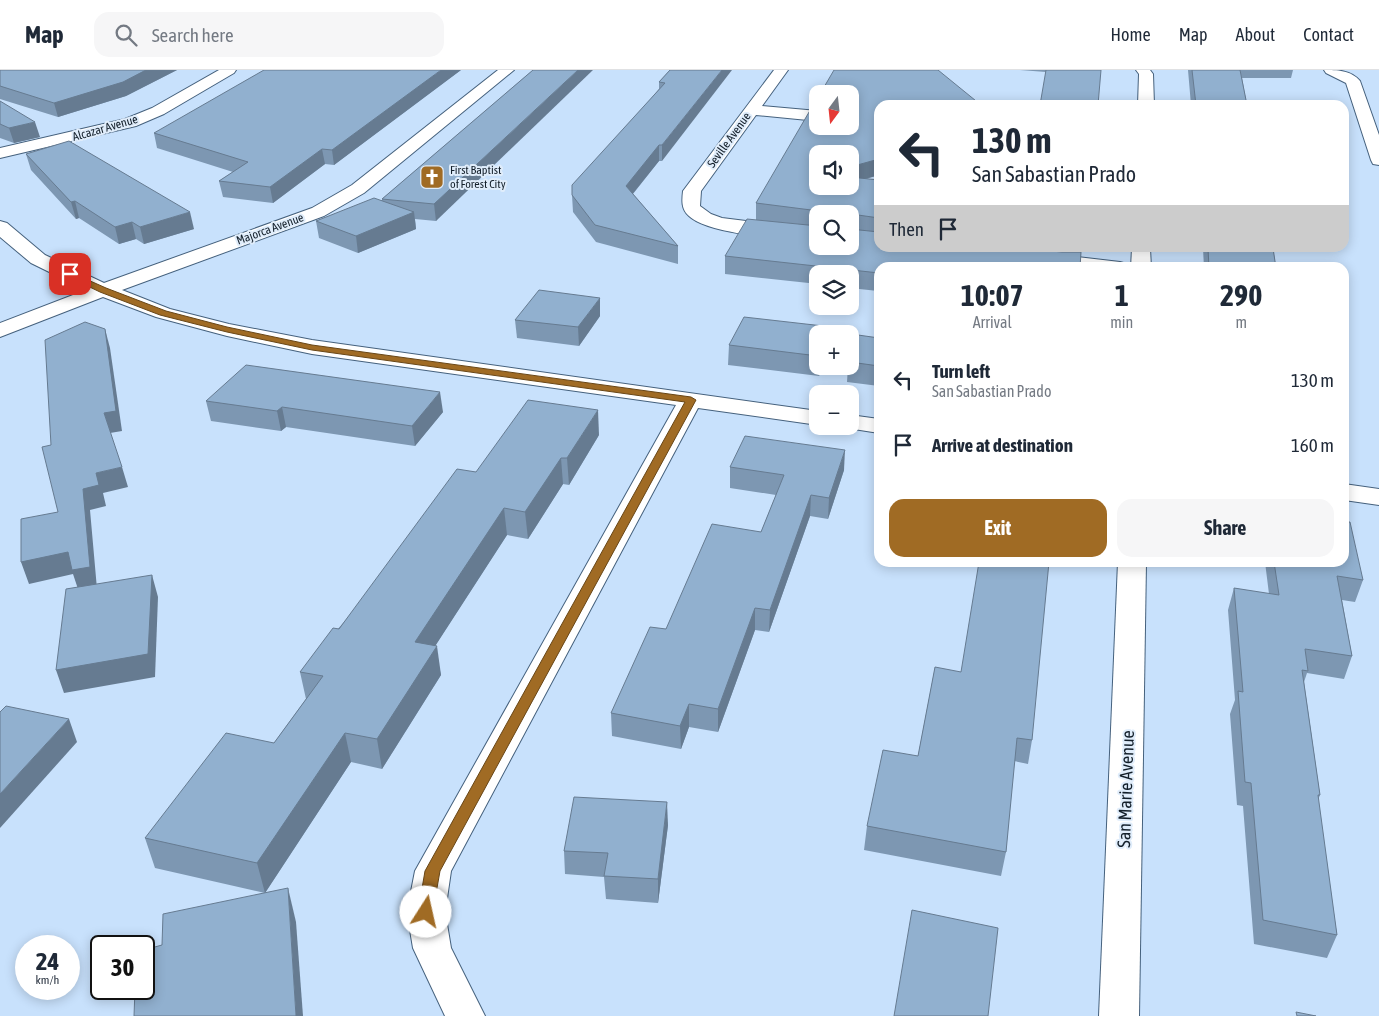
<!DOCTYPE html>
<meta charset="utf-8">
<style>
:root{--surface:#fff;--page:#f6f6f7;--text:#1f2937;--muted:#747a83;--line:#e0e1e3;--accent:#a06b24}
body{margin:0;font-family:"Asap Condensed",sans-serif;background:var(--page);color:var(--text);height:100vh;display:flex;flex-direction:column;font-size:19px;white-space:nowrap}
*{box-sizing:border-box;margin:0}
p{font-size:16px;color:var(--muted)}
.icon{flex:none;width:28px;height:28px;fill:none;stroke:currentColor;stroke-width:2;stroke-linecap:round;stroke-linejoin:round}
.map{position:relative;flex:1;overflow:hidden}
.details{position:absolute;left:874px;top:192px;width:475px;height:305px;display:flex;flex-direction:column;background:var(--surface);border-radius:15px;box-shadow:0 2px 12px #0003}
.details>*{flex:none}
.hud{position:absolute;left:874px;top:30px;width:475px;height:152px;border-radius:15px;box-shadow:0 2px 12px #0003;background:#fff;color:var(--text);overflow:hidden}
.needle{width:32px;rotate:195deg}
.fabs{position:absolute;left:809px;top:15px;display:grid;gap:10px}
.fabs a{display:grid;place-items:center;width:50px;height:50px;border-radius:10px;background:var(--surface);box-shadow:0 2px 12px #0003;font-size:25px}
.speed{position:absolute;left:15px;top:865px;display:flex;gap:10px;font-size:25px;font-weight:700;text-align:center}
.speed>*{display:grid;place-content:center;width:65px;height:65px;border-radius:50%;background:var(--surface);box-shadow:0 2px 12px #0003;line-height:1}
.speed small{font-size:12px;font-weight:400}
.speed .limit{border:2px solid #111;border-radius:8px;background:#fff;color:#111}
.pin{position:absolute;display:grid;place-items:center;width:42px;height:42px;color:#fff;margin:-21px;border-radius:10px;box-shadow:0 2px 8px #0006}
.me{position:absolute;width:55px;margin:-28px;rotate:10deg;stroke-linejoin:round;filter:drop-shadow(0 0 4px #0008)}
.turn{display:flex;align-items:center;gap:18px;height:105px;padding:0 15px;font-size:22px}
.turn .icon{width:65px;height:65px;stroke-width:2.5}
.turn b{display:block;font-size:35px;line-height:42px}
.then{display:flex;align-items:center;height:48px;padding:0 15px;background:#0003;gap:10px;font-size:19px}
.eta{display:flex;justify-content:space-evenly;align-items:center;height:85px;text-align:center}
.eta b{font-size:30px;font-weight:700;line-height:35px}
.primary-button{display:flex;gap:10px;margin-top:auto;padding:10px 15px}
.primary-button a{flex:1;height:58px;border-radius:15px;background:var(--accent);color:#fff;font-size:20px;font-weight:700;line-height:58px;text-align:center}
.primary-button a+a{background:var(--page);color:var(--text)}
ul{padding:0;list-style:none}
li{display:flex;align-items:center;gap:15px;height:65px;padding:0 15px}
li div{flex:1}
li b{display:block;font-size:19px}
li em{font-style:normal}
header{display:flex;align-items:center;gap:30px;box-sizing:border-box;height:70px;padding:0 25px;background:var(--surface);border-bottom:1px solid var(--line)}
header strong{font-size:24px}
nav{display:flex;gap:28px;margin-inline-start:auto;font-size:18px}
.search{width:350px;height:45px;background:var(--page);display:flex;align-items:center;gap:12px;box-sizing:border-box;padding:0 18px;border-radius:15px;color:var(--muted);font-size:19px}
.map>svg:first-child{display:block}
.lines{fill:none;stroke-linecap:round;stroke-linejoin:round}
.street-casing{stroke:#45617d;stroke-width:2}
.primary-casing{stroke:#45617d;stroke-width:2}
.street{fill:#fff;fill-rule:evenodd}
.primary{fill:#fff;fill-rule:evenodd}
.wall{fill:#7d97b2;fill-rule:evenodd}
.shaded-wall{fill:#667b91}
.building{fill:#91b0cf;stroke:#667b91}
.route{fill:#a06b24;stroke:#684617}
.labels{text-anchor:middle;stroke-width:4;stroke-linejoin:round;paint-order:stroke}
.far-street-label{font-size:12px;fill:#131f2a;stroke:#e0edfb}
.far-poi-label{font-size:12px;fill:#131f2a;stroke:#e0edfb;text-anchor:start}
.near-street-label{font-size:18px;fill:#131f2a;stroke:#e0edfb}
</style>
<header>
<strong>Map</strong>
<div class="search"><svg class="icon" aria-label="search" viewBox="0 0 24 24"><circle cx="10" cy="10" r="6"/><path d="M15 15l6 6"/></svg>Search here</div>
<nav><a>Home</a><a>Map</a><a>About</a><a>Contact</a></nav>
</header>
<div class="map">
<svg width="1379" height="946" viewBox="0 0 1379 946">
<rect width="100%" height="100%" fill="#c8e1fc"/>
<g class="lines">
<g class="street-casing">
<g id="street">
<path d="M219,0H236L234,3L164,44L136,56L0,88V78L125,49L152,38Z"/>
<path d="M498,0H514L364,123L324,146L122,220L170,239L229,254L312,270L818,341V355L698,338L451,801L445,842L451,878L485,946H445L413,878L407,842L415,801L676,335L312,284L227,266L156,247L103,227L0,267V253L86,220L31,193L0,167V151L7,153L45,185L104,213L312,138L352,115Z"/>
<path d="M774,0H788L762,36L818,41V51L756,45L701,121L700,136L711,144L722,148L818,160V172C788,169 709,165 689,146C681,139 682,130 683,121Z"/>
<path d="M1136,0H1150L1153,4L1154,35H1138L1139,4Z"/>
<path d="M1132,178H1150L1151,198H1131Z"/>
<path d="M1043,183L1120,192L1127,194L1130,198H1065L1036,193L1033,189L1036,185Z"/>
<path d="M850,345L879,349V363L841,357L850,356Z"/>
<path d="M1344,414L1379,419V435L1344,430Z"/>
<path d="M1118,492H1146L1139,946H1099Z"/>
</g>
</g>
<g class="primary-casing">
<path id="primary" d="M1324,0C1337,0 1351,0 1360,11L1379,65V95L1373,94L1371,90L1346,13L1326,3Z"/>
</g>
<use href="#street" class="street"/>
<use href="#primary" class="primary"/>
</g>
<g class="wall">
<path d="M0,0H177L126,26L58,47L0,29Z"/>
<path d="M461,0L334,95L325,94L273,133L223,127L219,111L233,102L157,78L154,63Z"/>
<path d="M533,0L436,151L415,149L416,159L358,183L319,168L316,151L382,130V129Z"/>
<path d="M670,0L662,91H659L633,124L678,176V194L596,172L573,142L572,125L659,19V12Z"/>
<path d="M1020,0H1101L1046,2Z"/>
<path d="M1188,0H1293L1291,8H1242L1247,35H1191Z"/>
<path d="M0,31L40,67L14,73L0,68Z"/>
<path d="M879,35V105L866,109L879,110V178H1081L1080,182L879,198V224H878V221L850,218V204H818V214L725,204V186L756,150V133L818,37ZM818,144H850L818,176Z"/>
<path d="M26,84L194,159L144,174L136,169L119,174L79,148L76,149L31,100Z"/>
<path d="M1203,178H1273L1276,198H1204Z"/>
<path d="M600,246L579,276L517,268L515,250Z"/>
<path d="M832,257V264H818V296H823L819,306L728,295L729,275Z"/>
<path d="M879,268V316L847,312L848,296H850V287Z"/>
<path d="M206,331L443,342L415,376L286,357L281,361L211,351Z"/>
<path d="M599,365L569,415L563,414L528,469L507,465L435,576L441,605L382,699L351,692L265,823L155,798L145,768L274,673L306,629L300,602L476,402Z"/>
<path d="M730,397L844,400L828,449L810,446L769,562L755,560L718,662L689,657L681,679L612,666L611,643L666,559L761,462L776,425L730,418Z"/>
<path d="M1265,492H1344L1363,510L1355,532L1342,530L1352,586L1344,609L1307,603L1304,612L1320,725L1318,730L1337,865L1327,888L1254,874L1243,736L1237,735L1230,644L1235,630L1228,540L1234,518L1269,524Z"/>
<path d="M935,597L1032,670L1028,694L1014,691L1006,782L1001,806L864,780L867,756L918,686Z"/>
<path d="M668,755L658,833L606,829L604,807L565,804L564,781Z"/>
</g>
<g class="shaded-wall">
<path d="M146,0H177L126,26L58,47L54,33Z"/>
<path d="M441,0H461L334,95L332,80Z"/>
<path d="M578,0H593L436,151L434,134Z"/>
<path d="M722,0H732L662,91V75Z"/>
<path d="M35,52L40,67L14,73L9,58Z"/>
<path d="M659,75V91L626,132V116Z"/>
<path d="M322,79L325,94L273,133L270,117Z"/>
<path d="M879,89V105L850,113V97Z"/>
<path d="M75,131L79,148L76,149L71,132Z"/>
<path d="M190,142L194,159L144,174L140,157Z"/>
<path d="M414,142L416,159L358,183L356,166Z"/>
<path d="M851,144L850,161V145Z"/>
<path d="M132,152L136,169L119,174L115,157Z"/>
<path d="M600,228V246L579,276L578,257Z"/>
<path d="M105,259L110,278L122,361L110,363L104,343Z"/>
<path d="M820,296H823L819,306Z"/>
<path d="M440,322L443,342L415,376L412,356Z"/>
<path d="M282,337L286,357L281,361L277,341Z"/>
<path d="M598,340L599,365L569,415L567,388Z"/>
<path d="M845,380L844,400L828,449L829,428Z"/>
<path d="M561,388L563,414L528,469L525,442Z"/>
<path d="M122,397L128,417L103,423L106,436L90,440L97,519L79,522L73,504L29,514L21,492L96,403Z"/>
<path d="M811,425L810,446L769,562L770,540Z"/>
<path d="M504,438L507,465L419,601L415,572Z"/>
<path d="M152,505L158,527L155,607L64,623L56,600Z"/>
<path d="M755,538V560L718,662V639Z"/>
<path d="M437,576L441,605L382,699L377,669Z"/>
<path d="M689,634V657L681,679L680,656Z"/>
<path d="M69,649L77,672L0,758V724Z"/>
<path d="M345,663L351,692L265,823L257,793Z"/>
<path d="M667,732L668,755L658,833V809Z"/>
<path d="M288,818L296,852L303,946H296Z"/>
</g>
<g class="building">
<path d="M0,0H146L123,12L54,33L0,16Z"/>
<path d="M264,0H441L332,80L322,79L270,117L219,111L248,92L154,63Z"/>
<path d="M533,0H578L434,134L382,129Z"/>
<path d="M670,0H722L662,75H659L626,116L678,176L595,155L572,125V115L665,13L659,12Z"/>
<path d="M834,0H938L981,35H879V89L850,97V84H818V116H850V107L879,110V148L851,144L850,145V144H821L819,141L756,133L812,37H818V56H850V24H820Z"/>
<path d="M1046,0H1101L1098,35H1040Z"/>
<path d="M1192,0H1240L1247,35H1196Z"/>
<path d="M0,31L35,52L9,58L0,54Z"/>
<path d="M69,71L190,142L140,157L132,152L115,157L75,131L71,132L26,84Z"/>
<path d="M374,128L414,142L356,166L316,151Z"/>
<path d="M747,149L818,156V176H850V159L879,162V178H1018L1062,182H1081L1080,198H879V203L725,186Z"/>
<path d="M1208,178H1273L1276,198H1209Z"/>
<path d="M539,220L600,228L578,257L515,250Z"/>
<path d="M744,247L832,257L829,264H818V286L729,275Z"/>
<path d="M85,252L105,259L116,341L104,343L122,397L96,403L99,415L83,419L90,497L72,500L68,482L21,492V449L58,442L42,377L51,375L45,270Z"/>
<path d="M858,265L879,268V296L850,292V287Z"/>
<path d="M246,295L440,322L412,356L282,337L277,341L206,331Z"/>
<path d="M528,330L598,340L567,388H561L525,442L504,438L415,572L437,576L377,669L345,663L257,793L145,768L226,663L274,673L323,606L300,602L333,558L339,559L457,399L476,402Z"/>
<path d="M745,366L845,380L829,428L811,425L770,540L755,538L718,639L689,634L680,656L611,643L650,557L666,559L712,454L761,462L784,405L730,397Z"/>
<path d="M1344,452H1350L1363,510L1337,506L1352,586L1305,579L1308,601L1302,600L1320,725H1318L1337,865L1263,850L1251,713L1245,712L1238,621L1243,622L1234,518L1279,525L1274,492H1344Z"/>
<path d="M979,492H1049L1032,670L1017,668L1006,782L867,756L883,680L918,686L935,597L961,602Z"/>
<path d="M152,505L148,584L56,600L66,519Z"/>
<path d="M6,636L69,649L0,724V642Z"/>
<path d="M574,727L667,732L658,809L604,806L608,783L564,781Z"/>
<path d="M288,818L296,946H134L135,919H144V880L162,875L163,844Z"/>
<path d="M912,840L998,858L988,946H894Z"/>
<path d="M1296,942L1316,946H1297Z"/>
</g>
<path class="route" d="M70,202L106,218L166,241L227,257L312,275L691,327L696,330L440,801L432,846L426,848L420,846L418,842L425,801L685,332L312,280L227,262L160,245L100,222L67,206L66,204Z"/>
<defs>
<g id="church-square" transform="scale(1.25)"><rect x="-9" y="-9" width="18" height="18" rx="4" fill="#a06b24" stroke="#e0edfb"/><path d="M-1.2-6h2.4v3.5h3.3v2.4h-3.3V6h-2.4V-.1h-3.3v-2.4h3.3Z" fill="#fff"/></g>
</defs>
<g fill-rule="evenodd">
<use href="#church-square" x="432" y="107"/>
</g>
<g class="labels">
<g class="far-street-label">
<text transform="translate(105 58) rotate(-16)" y="4">Alcazar Avenue</text>
<text transform="translate(729 70) rotate(-54)" y="4">Seville Avenue</text>
<text transform="translate(270 159) rotate(-20)" y="4">Majorca Avenue</text>
</g>
<g class="far-poi-label">
<text x="450" y="104">First Baptist<tspan x="450" dy="14">of Forest City</tspan></text>
</g>
<g class="near-street-label">
<text transform="translate(1126 719) rotate(-88)" y="6">San Marie Avenue</text>
</g>
</g>
</svg>
<div class="fabs">
<a><svg class="needle" viewBox="-14 -14 28 28"><path d="M0-13l5 13h-10z" fill="#e53935"/><path d="M0 13l5-13h-10z" fill="#747a83"/></svg></a>
<a><svg class="icon" aria-label="sound" viewBox="0 0 24 24"><path d="M4 9h4l5-4v14l-5-4H4zM17 9q2 3 0 6"/></svg></a>
<a><svg class="icon" aria-label="search" viewBox="0 0 24 24"><circle cx="10" cy="10" r="6"/><path d="M15 15l6 6"/></svg></a>
<a><svg class="icon" aria-label="layers" viewBox="0 0 24 24"><path d="M12 4l9 5-9 5-9-5zM3 14l9 5 9-5"/></svg></a>
<a>+</a>
<a>−</a>
</div>
<div class="speed"><div>24<small>km/h</small></div><div class="limit">30</div></div>
<div class="pin" style="left:70px;top:204px;background:#d93025"><svg class="icon" aria-label="arrive" viewBox="0 0 24 24"><path d="M6 21V4h12l-3 4 3 4H6"/></svg></div>
<svg class="me" style="left:426px;top:842px" viewBox="-20 -20 40 40"><circle r="19" fill="#fff"/><path d="M0-13L10 11 0 6-10 11z" fill="#a06b24"/></svg>
<div class="hud">
<div class="turn"><svg class="icon" aria-label="left" viewBox="0 0 24 24"><path d="M17 20v-9H6M10 6l-5 5 5 5"/></svg><div><b>130 m</b>San Sabastian Prado</div></div>
<div class="then">Then<svg class="icon" aria-label="arrive" viewBox="0 0 24 24"><path d="M6 21V4h12l-3 4 3 4H6"/></svg></div>
</div>
<section class="details">
<div class="eta">
<div><b>10:07</b><p>Arrival</p></div>
<div><b>1</b><p>min</p></div>
<div><b>290</b><p>m</p></div>
</div>
<ul>
<li><svg class="icon" aria-label="left" viewBox="0 0 24 24"><path d="M17 20v-9H6M10 6l-5 5 5 5"/></svg><div><b>Turn left</b><p>San Sabastian Prado</p></div><em>130 m</em></li>
<li><svg class="icon" aria-label="arrive" viewBox="0 0 24 24"><path d="M6 21V4h12l-3 4 3 4H6"/></svg><div><b>Arrive at destination</b></div><em>160 m</em></li>
</ul>
<div class="primary-button"><a>Exit</a><a>Share</a></div>
</section>
</div>
